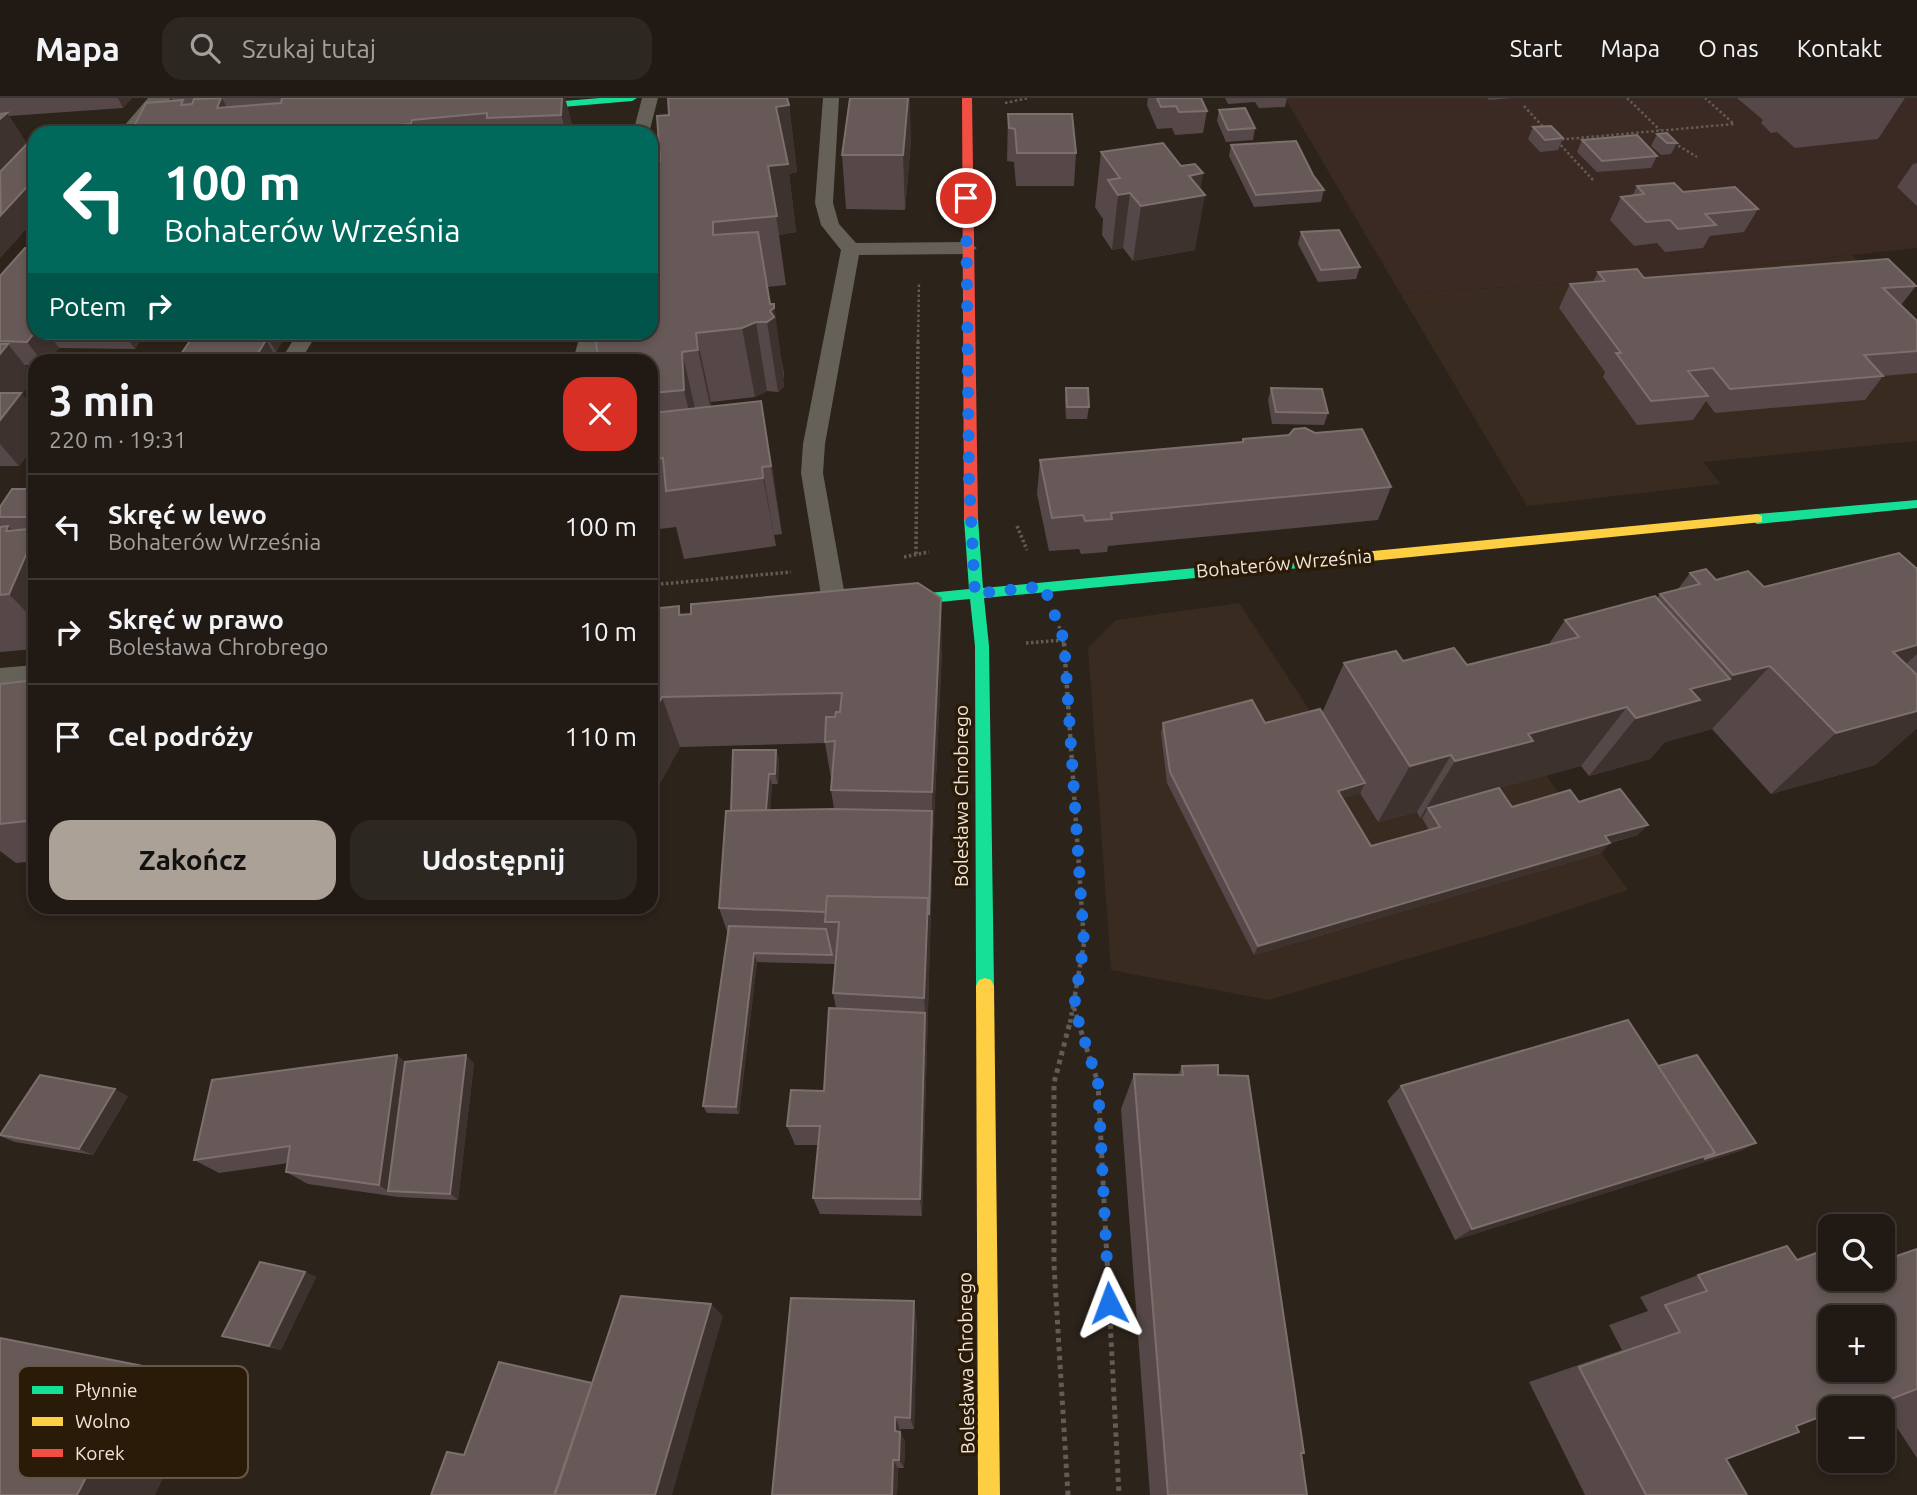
<!DOCTYPE html>
<html lang="pl">
<meta charset="utf-8">
<style>
:root{--surface:#211a14;--page:#2d2722;--text:#f1f3f6;--muted:#a2a1a0;--line:#3e3834;--accent:#aba196}
body{margin:0;font-family:Ubuntu,sans-serif;background:var(--page);color:var(--text);height:100vh;display:flex;flex-direction:column;font-size:26px;white-space:nowrap}
*{box-sizing:border-box;margin:0}
p{font-size:23px;color:var(--muted)}
.icon{flex:none;width:38px;height:38px;fill:none;stroke:currentColor;stroke-width:2;stroke-linecap:round;stroke-linejoin:round}
.map{position:relative;flex:1;overflow:hidden}
.side{position:absolute;left:28px;top:256px;width:630px;height:560px;display:flex;flex-direction:column;background:var(--surface);border-radius:21px;box-shadow:0 4px 10px #0003,0 0 0 2px var(--line)}
.side>*{flex:none}
.guide{position:absolute;left:28px;top:28px;width:630px;height:214px;border-radius:21px;box-shadow:0 4px 10px #0003,0 0 0 2px var(--line);background:#00695c;color:#fff;overflow:hidden}
.tools{position:absolute;left:1818px;top:1116px;display:grid;gap:14px}
.tools a{display:grid;place-items:center;width:77px;height:77px;border-radius:14px;background:var(--surface);box-shadow:0 4px 10px #0003,0 0 0 2px var(--line);font-size:35px}
.pin{position:absolute;display:grid;place-items:center;width:60px;height:60px;color:#fff;margin:-30px;border:4px solid #fff;border-radius:50%;box-shadow:0 2px 7px #0007}
.me{position:absolute;width:77px;margin:-38px;rotate:357deg;stroke-linejoin:round;filter:drop-shadow(0 0 5px #0008)}
.turn{display:flex;align-items:center;gap:24px;height:147px;padding:0 21px;font-size:32px}
.turn .icon{width:91px;height:91px;stroke-width:2.5}
.turn b{display:block;font-size:49px;line-height:60px}
.then{display:flex;align-items:center;height:66px;padding:0 21px;background:#0003;gap:14px;font-size:26px}
.round{display:grid;place-items:center;flex:none;width:74px;height:74px;border-radius:21px;background:var(--page)}
.overview{display:flex;align-items:center;justify-content:space-between;height:119px;padding:0 21px}
h1{font-size:42px;font-weight:700;line-height:52px}
.cta{display:flex;gap:14px;margin-top:auto;padding:14px 21px}
.cta a{flex:1;height:80px;border-radius:21px;background:var(--accent);color:#111;font-size:28px;font-weight:700;line-height:80px;text-align:center}
.cta a+a{background:var(--page);color:var(--text)}
ul{padding:0;list-style:none}
li{display:flex;align-items:center;gap:21px;height:105px;padding:0 21px;border-top:2px solid var(--line)}
li div{flex:1}
li b{display:block;font-size:26px}
li em{font-style:normal}
header{display:flex;align-items:center;gap:42px;box-sizing:border-box;height:98px;padding:0 35px;background:var(--surface);border-bottom:2px solid var(--line)}
header strong{font-size:33px}
nav{display:flex;gap:38px;margin-inline-start:auto;font-size:24px}
.search{width:490px;height:63px;background:var(--page);display:flex;align-items:center;gap:18px;box-sizing:border-box;padding:0 24px;border-radius:21px;color:var(--muted);font-size:26px}
.map>svg:first-child{display:block}
.commercial{fill:#392b1f}
.medical{fill:#3b2923}
.lines{fill:none;stroke-linecap:round;stroke-linejoin:round}
.path-far3{stroke:#615c55;stroke-width:2.5;stroke-dasharray:2.5 2.5;stroke-linecap:butt}
.path-far2{stroke:#615c55;stroke-width:3.5;stroke-dasharray:2.5 2.5;stroke-linecap:butt}
.path-far1{stroke:#615c55;stroke-width:4.5;stroke-dasharray:3.5 3.5;stroke-linecap:butt}
.path{stroke:#615c55;stroke-width:5;stroke-dasharray:4.5 4.5;stroke-linecap:butt}
.lane{fill:#666158;fill-rule:evenodd}
.street{fill:#666158;fill-rule:evenodd}
.fast{fill:#16e098;fill-rule:evenodd}
.slow{fill:#ffcf43;fill-rule:evenodd}
.jam{fill:#f24e42;fill-rule:evenodd}
.wall{fill:#564848;fill-rule:evenodd}
.shaded-wall{fill:#3e322f}
.building{fill:#665958;stroke:#7c6f6c;stroke-width:2;fill-rule:evenodd}
.route{stroke:#1a73e8;stroke-width:12;stroke-dasharray:0 21.6}
.labels{text-anchor:middle;stroke-width:7;stroke-linejoin:round;paint-order:stroke}
.street-label{font-size:19px;fill:#efe5d9;stroke:#2a1b08}
.key{fill:#2a1b08;stroke:#655847;stroke-width:2}
.key-label{font-size:19px;fill:#efe5d9}
</style>
<header>
<strong>Mapa</strong>
<div class="search"><svg class="icon" aria-label="search" viewBox="0 0 24 24"><circle cx="10" cy="10" r="6"/><path d="M15 15l6 6"/></svg>Szukaj tutaj</div>
<nav><a>Start</a><a>Mapa</a><a>O nas</a><a>Kontakt</a></nav>
</header>
<div class="map">
<svg width="1917" height="1397" viewBox="0 0 1917 1397">
<rect width="100%" height="100%" fill="#2c231a"/>
<g class="commercial">
<path d="M1852,157L1917,221V343L1703,364L1721,386L1527,408L1400,195L1599,184Z"/>
<path d="M1239,505L1316,622L1378,724L1417,714L1420,720L1491,700L1488,693L1546,677L1628,792L1529,825L1268,902L1111,872L1088,550L1116,522Z"/>
</g>
<path class="medical" d="M1285,0H1917V150L1599,184L1400,195Z"/>
<g class="lines">
<g class="path-far3">
<path d="M1627,0L1660,32"/>
<path d="M1005,5L1028,0"/>
<path d="M1524,8L1545,31"/>
<path d="M1674,45L1697,59"/>
<path d="M1593,82L1556,42L1734,26L1705,0"/>
<path d="M918,244L919,184"/>
</g>
<g class="path-far2">
<path d="M1017,428L1027,452"/>
<path d="M916,456L918,242"/>
<path d="M904,459L929,454"/>
<path d="M651,487L791,474"/>
<path d="M1059,528L1064,547"/>
<path d="M1026,545L1064,542"/>
</g>
<g class="path-far1">
<path d="M1064,545L1084,845L1070,925"/>
<path d="M1074,910L1079,925"/>
</g>
<g class="path">
<path d="M1078,924L1098,985L1119,1397"/>
<path d="M1068,1397L1054,1167V985L1070,924"/>
</g>
<g class="lane">
<path d="M642,0H658L649,35H633Z"/>
<path d="M823,0H839L833,105L839,126L856,145L968,144L977,150L968,156L859,157L825,346L823,375L847,509L844,515L835,518L826,515L823,509L801,375L803,346L841,152L821,127L815,105Z"/>
<path d="M298,234H318L301,262H281Z"/>
<path d="M581,234H601L593,262H573Z"/>
</g>
<g class="street">
<path d="M148,0H171L142,35H118Z"/>
<path d="M35,567V595L0,598V570Z"/>
</g>
<g class="fast">
<path d="M600,0H637L632,3L516,13L511,10L516,7Z"/>
<path d="M1917,402V410L1757,426L1750,421L1757,416Z"/>
<path d="M971,416L978,421L983,490L1321,458L1328,463L1321,468L984,500L989,548L994,888L991,894L985,896L979,894L976,888L975,548L970,501L888,509L881,504L888,499L969,491L964,421Z"/>
</g>
<g class="slow">
<path d="M1757,416L1762,418V424L1321,468L1314,463L1321,458Z"/>
<path d="M985,880L991,882L994,888L1000,1397H978L976,888L979,882Z"/>
</g>
<path class="jam" d="M962,0H972L978,421L971,426L964,421Z"/>
</g>
<g class="wall">
<path d="M0,0H132L123,10L9,18L27,46L35,121L0,160Z"/>
<path d="M171,0H565L574,35H126L132,32L172,2Z"/>
<path d="M1148,0H1201L1207,13L1203,35L1175,37L1172,30L1157,31L1147,7Z"/>
<path d="M1225,0H1287L1285,9L1259,10L1255,4L1228,6Z"/>
<path d="M1487,0H1513L1489,2Z"/>
<path d="M1737,0H1905L1878,41L1795,50L1777,34L1771,35L1761,25L1763,22Z"/>
<path d="M789,7L797,74L789,76L796,134L779,137L786,187L767,189L784,275V280L783,281L784,288L778,294L767,293L755,299L711,304V309L761,303L782,436L774,437L776,448L684,461L676,429L651,432V234L660,63L669,17Z"/>
<path d="M1219,12L1255,30L1253,42L1226,44L1217,23Z"/>
<path d="M1008,16L1076,55L1074,88H1016L1014,64L1007,63Z"/>
<path d="M1533,29L1563,40L1558,52L1540,54L1528,41Z"/>
<path d="M1657,36L1677,45L1671,56L1661,57L1651,48Z"/>
<path d="M1582,42L1657,58L1651,70L1597,74L1577,54Z"/>
<path d="M911,43L905,112L846,111L842,57Z"/>
<path d="M1231,47L1313,77L1324,92L1321,104L1254,109L1229,58Z"/>
<path d="M1101,54L1181,68L1203,75L1200,91L1195,152L1133,163L1123,150L1112,152L1102,137L1103,121L1095,109Z"/>
<path d="M1917,65V108L1897,89L1913,66Z"/>
<path d="M1637,88L1683,94L1758,111L1744,134L1710,138L1703,150L1665,154L1657,145L1634,148L1610,122L1621,99L1632,98Z"/>
<path d="M1301,134L1360,169L1356,181L1318,184L1298,146Z"/>
<path d="M1598,174L1644,180L1916,188L1901,207L1917,223V275L1883,278L1865,302L1715,315L1706,303L1693,322L1637,327L1603,279L1605,274L1559,210L1570,186L1593,184Z"/>
<path d="M0,178L35,234H146L135,251L59,250L49,262H35V267H25L35,280L22,296L35,312V347L19,368H0Z"/>
<path d="M288,234L276,254H273L268,262H177Z"/>
<path d="M1066,290L1089,309L1087,321H1066L1065,302Z"/>
<path d="M1271,290L1328,315L1324,327L1272,326L1268,302Z"/>
<path d="M1243,341L1391,389L1378,422L1108,448L1107,454L1081,456L1079,451L1049,453L1037,396L1040,362L1242,344Z"/>
<path d="M35,391V431H10L11,432L35,436V551L0,554V429H1L0,427V409Z"/>
<path d="M1917,470V630L1875,667L1771,696L1712,631L1665,644L1650,661L1589,678L1581,668L1499,690L1512,709L1579,704L1638,737L1610,745L1601,755L1254,857L1167,685L1161,635L1163,625H1265L1322,615L1344,565L1403,563L1467,567L1549,546L1565,522L1657,500L1660,496L1678,491L1690,475L1716,482L1764,489ZM1360,695L1378,724L1417,714L1420,720L1423,719L1422,720L1429,732L1371,748L1342,700Z"/>
<path d="M679,508L681,517L942,553L933,741L922,1118L820,1116L813,1100L818,1047H795L787,1028L824,993L836,910L833,895L835,866L757,864L739,1016L707,1015L703,1008L728,836L719,810L731,713L776,652L779,662L778,686H772L770,712L834,711L831,692L832,686L825,645L680,649L651,701V511Z"/>
<path d="M35,582V763L16,765L0,753V586Z"/>
<path d="M397,957L405,964L474,965L458,1102L398,1099L308,1086L286,1074L288,1065L219,1075L194,1062Z"/>
<path d="M1182,968L1218,977L1301,1355L1307,1397H1150L1121,1011L1134,976L1178,977Z"/>
<path d="M1658,968L1743,1052L1455,1142L1387,1003L1401,988Z"/>
<path d="M128,998L93,1057L15,1044L0,1038Z"/>
<path d="M1917,1150V1360L1880,1304L1846,1310L1796,1328L1726,1361L1747,1397H1585L1529,1284L1622,1252L1609,1227L1648,1213L1640,1199L1698,1177L1797,1162L1830,1181H1883V1161Z"/>
<path d="M305,1174L316,1179L281,1252L222,1238Z"/>
<path d="M917,1223L914,1331H901L900,1335L905,1344L904,1370H898L897,1397H772Z"/>
</g>
<g class="shaded-wall">
<path d="M118,0H132L123,10Z"/>
<path d="M221,0H222L240,35L217,10Z"/>
<path d="M557,0H565L574,35H566Z"/>
<path d="M908,0H910L911,43L905,112L903,57Z"/>
<path d="M789,7L797,74L789,76L796,134L779,137L768,68L776,9Z"/>
<path d="M7,15L35,58L0,92V21Z"/>
<path d="M412,22L417,35H414L411,26Z"/>
<path d="M1203,75L1199,98L1205,97L1195,152L1133,163L1141,108L1189,78Z"/>
<path d="M35,80V121L0,160V114Z"/>
<path d="M1130,95L1123,150L1112,152L1118,97Z"/>
<path d="M774,206L784,280L783,281L784,288L778,294L767,224Z"/>
<path d="M756,224L767,293L755,299L742,230Z"/>
<path d="M35,234H47L59,250L49,262H41L27,244Z"/>
<path d="M123,234H146L135,251Z"/>
<path d="M274,234H288L276,254L269,242Z"/>
<path d="M696,235L711,304L713,321L698,252Z"/>
<path d="M266,242L273,254L268,262H255Z"/>
<path d="M8,246L35,280L22,296L35,312V347L19,368L0,346V256Z"/>
<path d="M682,254L698,323L700,361L684,292Z"/>
<path d="M652,295L670,364L653,315Z"/>
<path d="M761,303L773,372L782,436L771,368Z"/>
<path d="M762,369L776,448L763,380Z"/>
<path d="M8,428L29,451L35,436V523L9,496L6,433Z"/>
<path d="M941,500L942,553L933,741L922,1118L920,1101L925,915L924,900L932,713V694Z"/>
<path d="M1917,547V556L1863,607L1893,554Z"/>
<path d="M1770,568L1712,631L1665,644L1650,661L1589,678L1636,620L1690,591L1730,581L1733,577Z"/>
<path d="M662,599L680,649L651,701V619Z"/>
<path d="M1627,609L1581,668L1428,710L1423,719L1420,720L1455,663L1528,636Z"/>
<path d="M1917,613V630L1875,667L1771,696L1836,635Z"/>
<path d="M776,652L779,662L778,686L775,676Z"/>
<path d="M1451,657L1417,714L1378,724L1410,668Z"/>
<path d="M769,676L772,686L769,727L766,716Z"/>
<path d="M1365,685L1360,696L1333,703L1338,693Z"/>
<path d="M1648,727L1638,737L1596,748L1605,738Z"/>
<path d="M1610,745L1601,755L1254,857L1258,848Z"/>
<path d="M754,855L757,864L739,1016L736,1009Z"/>
<path d="M397,957L414,972L388,1093L379,1087Z"/>
<path d="M466,957L474,965L458,1102L450,1096Z"/>
<path d="M115,991L128,998L93,1057L79,1051Z"/>
<path d="M1756,1045L1743,1052L1455,1142L1472,1131L1715,1055Z"/>
<path d="M305,1174L316,1179L281,1252L269,1248Z"/>
<path d="M914,1203L917,1223L914,1331L910,1320Z"/>
<path d="M711,1206L723,1218L672,1397H655Z"/>
<path d="M143,1268L209,1284L155,1397H77Z"/>
<path d="M895,1319L905,1344L904,1370L899,1362L895,1333Z"/>
<path d="M893,1362L898,1370L897,1397H892Z"/>
</g>
<g class="building">
<path d="M221,0L217,10L281,5L282,0H562L561,17L487,20V15L412,22L411,26L306,35H277V33L252,35H126L127,32H132L146,5L183,2L181,7L192,6L194,1Z"/>
<path d="M668,0H787L789,7L776,9L788,66L768,68L777,118L713,124V137L758,134L770,206H774V210L770,213L774,219L767,224H756L742,230L696,235L698,252L682,254L684,292L652,295L653,315L761,303L771,368L762,369L763,380L666,393L663,360L651,362V262H597L596,234H651V63H660L657,18L669,17Z"/>
<path d="M850,0H908L903,57H842Z"/>
<path d="M1157,0H1201L1207,13L1179,14L1176,8L1161,9Z"/>
<path d="M1245,10L1255,30L1228,32L1219,12Z"/>
<path d="M7,15L0,21V16Z"/>
<path d="M1008,16H1072L1076,55H1017L1015,31L1009,30Z"/>
<path d="M1551,28L1563,40L1545,42L1533,29Z"/>
<path d="M1667,35L1677,45H1667L1657,36Z"/>
<path d="M1637,37L1657,58L1602,63L1582,42Z"/>
<path d="M1296,43L1313,77L1324,92L1256,97L1231,47Z"/>
<path d="M35,45V80L1,117L0,74L27,46Z"/>
<path d="M1163,45L1181,68L1195,66L1203,75L1189,78L1205,97L1141,108L1130,95L1118,97L1108,82L1120,80L1101,54Z"/>
<path d="M1674,85L1683,94L1735,89L1758,111L1705,116L1716,127L1678,131L1670,122L1646,124L1621,99L1644,96L1637,88Z"/>
<path d="M1339,132L1360,169L1321,172L1301,134Z"/>
<path d="M25,150H35V234L27,244L0,243V178Z"/>
<path d="M1888,161L1916,188L1883,190L1917,223V253L1864,257L1883,278L1730,291L1713,270L1688,273L1708,298L1651,303L1616,255H1621L1570,186L1605,183L1598,174L1637,171L1644,180Z"/>
<path d="M196,234H274L269,242H266L254,262H177Z"/>
<path d="M0,246H8L0,256Z"/>
<path d="M1066,290H1088L1089,309H1067Z"/>
<path d="M1271,290L1322,291L1328,315L1276,314Z"/>
<path d="M0,295H21L0,322Z"/>
<path d="M1305,330L1315,335L1362,331L1391,389L1111,415L1112,421L1085,423L1083,417L1052,420L1040,362L1243,344V341L1289,337L1294,331Z"/>
<path d="M12,391H35V419H0V409Z"/>
<path d="M8,428L6,433L29,431L35,436L9,496L0,497V429Z"/>
<path d="M1899,455L1916,470H1917V547L1893,554L1917,577V613L1836,635L1770,568L1733,577L1660,496L1700,486L1690,475L1706,471L1716,482L1748,473L1764,489Z"/>
<path d="M918,485L941,500L932,694L831,692L835,643L825,644L826,619H835L836,614H840L842,595L662,599L651,619V511L679,508V517L691,516V506H694Z"/>
<path d="M1655,498L1730,581L1690,591L1700,602L1636,620L1627,609L1528,636L1533,643L1455,663L1451,657L1410,668L1344,565L1396,553L1403,563L1454,550L1467,567L1579,539L1565,522Z"/>
<path d="M35,582V722L0,726V586Z"/>
<path d="M1252,602L1265,625L1320,611L1365,685L1338,693L1371,748L1440,729L1428,710L1499,690L1512,709L1570,692L1579,704L1620,691L1648,727L1605,738L1610,745L1258,848L1170,674L1163,625Z"/>
<path d="M733,652H776L775,676H769L766,712L731,713Z"/>
<path d="M834,711L932,713L929,817L928,800L827,798L826,814L719,810L726,713Z"/>
<path d="M827,798L928,800L924,900L833,895L839,824H825Z"/>
<path d="M729,828L826,831L832,857L754,855L736,1009L703,1008Z"/>
<path d="M829,910L925,915L920,1101L813,1100L820,1028H787L791,992L824,993Z"/>
<path d="M1628,922L1715,1055L1472,1131L1401,988Z"/>
<path d="M397,957L379,1087L286,1074L290,1048L194,1062L212,982Z"/>
<path d="M466,957L450,1096L388,1093L405,964Z"/>
<path d="M1697,957L1756,1045L1704,1061L1715,1055L1658,968Z"/>
<path d="M1218,967V977L1248,978L1304,1355H1301L1307,1397H1168L1134,976L1183,977L1182,968Z"/>
<path d="M40,977L115,991L79,1051L0,1037Z"/>
<path d="M1787,1148L1797,1162L1830,1150V1181H1883V1163L1917,1151V1291L1883,1304L1880,1298L1844,1311H1830V1315L1796,1328L1799,1334L1726,1361L1747,1397H1646L1579,1269L1680,1234L1665,1207L1707,1193L1698,1177ZM1830,1220H1883V1272H1830Z"/>
<path d="M260,1164L305,1174L269,1248L222,1238Z"/>
<path d="M621,1198L711,1206L655,1397H555Z"/>
<path d="M791,1200L914,1203L910,1320L895,1319V1333L900,1334L899,1362H893L892,1397H772Z"/>
<path d="M0,1240L143,1268L77,1397H0Z"/>
<path d="M499,1264L592,1285L554,1397H431L447,1354L464,1357Z"/>
</g>
<g class="lines">
<path class="route" d="M966,100L969,381L975,496L1044,488L1064,542L1084,845L1074,909L1098,985L1109,1205"/>
</g>
<g class="labels">
<g class="street-label">
<text transform="translate(1284 465) rotate(-5)" y="7">Bohaterów Września</text>
<text transform="translate(961 698) rotate(-90)" y="7">Bolesława Chrobrego</text>
<text transform="translate(966 1265) rotate(-91)" y="7">Bolesława Chrobrego</text>
</g>
</g>
<rect x="18" y="1268" width="230" height="112" rx="10" class="key"/>
<rect x="32" y="1288" width="31" height="8" fill="#16e098"/>
<rect x="32" y="1319" width="31" height="9" fill="#ffcf43"/>
<rect x="32" y="1351" width="31" height="8" fill="#f24e42"/>
<g class="key-label">
<text x="75" y="1299">Płynnie</text>
<text x="75" y="1330">Wolno</text>
<text x="75" y="1362">Korek</text>
</g>
</svg>
<div class="tools">
<a><svg class="icon" aria-label="search" viewBox="0 0 24 24"><circle cx="10" cy="10" r="6"/><path d="M15 15l6 6"/></svg></a>
<a>+</a>
<a>−</a>
</div>
<div class="pin" style="left:966px;top:100px;background:#d93025"><svg class="icon" aria-label="arrive" viewBox="0 0 24 24"><path d="M6 21V4h12l-3 4 3 4H6"/></svg></div>
<svg class="me" style="left:1109px;top:1205px" viewBox="-20 -20 40 40"><path d="M0-17L14 15 0 8-14 15z" fill="#1a73e8" stroke="#fff" stroke-width="4"/></svg>
<div class="guide">
<div class="turn"><svg class="icon" aria-label="left" viewBox="0 0 24 24"><path d="M17 20v-9H6M10 6l-5 5 5 5"/></svg><div><b>100 m</b>Bohaterów Września</div></div>
<div class="then">Potem<svg class="icon" aria-label="right" viewBox="0 0 24 24"><path d="M7 20v-9h11M14 6l5 5-5 5"/></svg></div>
</div>
<section class="side">
<div class="overview"><div><h1>3 min</h1><p>220 m · 19:31</p></div><a class="round" style="background:#d93025;color:#fff"><svg class="icon" aria-label="close" viewBox="0 0 24 24"><path d="M6 6l12 12M18 6L6 18"/></svg></a></div>
<ul>
<li><svg class="icon" aria-label="left" viewBox="0 0 24 24"><path d="M17 20v-9H6M10 6l-5 5 5 5"/></svg><div><b>Skręć w lewo</b><p>Bohaterów Września</p></div><em>100 m</em></li>
<li><svg class="icon" aria-label="right" viewBox="0 0 24 24"><path d="M7 20v-9h11M14 6l5 5-5 5"/></svg><div><b>Skręć w prawo</b><p>Bolesława Chrobrego</p></div><em>10 m</em></li>
<li><svg class="icon" aria-label="arrive" viewBox="0 0 24 24"><path d="M6 21V4h12l-3 4 3 4H6"/></svg><div><b>Cel podróży</b></div><em>110 m</em></li>
</ul>
<div class="cta"><a>Zakończ</a><a>Udostępnij</a></div>
</section>
</div>
